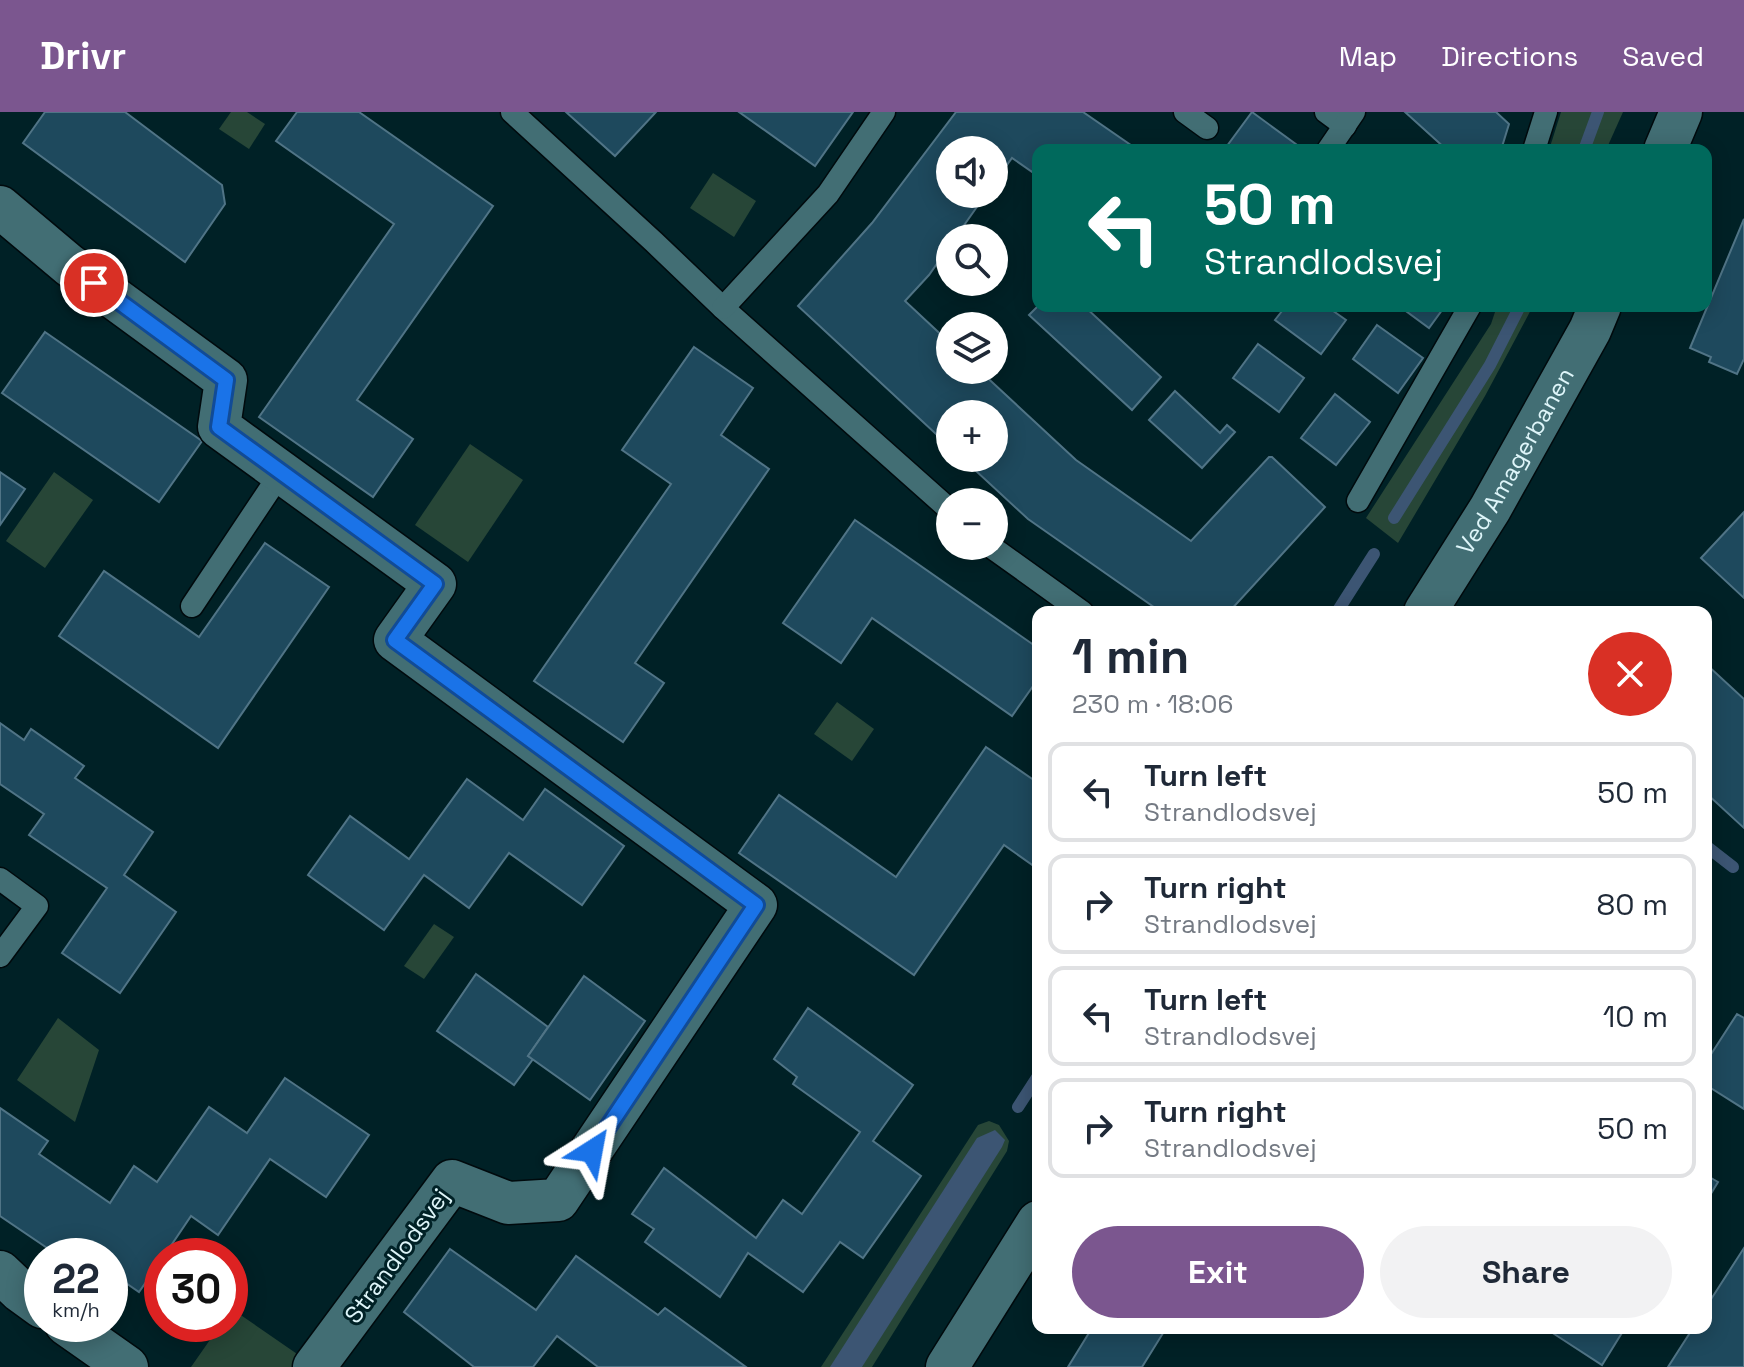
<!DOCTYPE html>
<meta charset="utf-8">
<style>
:root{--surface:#fff;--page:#f2f2f3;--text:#1f2937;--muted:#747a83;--line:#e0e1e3;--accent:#7b568f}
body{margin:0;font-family:"Space Grotesk",sans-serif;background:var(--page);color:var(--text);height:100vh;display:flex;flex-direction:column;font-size:30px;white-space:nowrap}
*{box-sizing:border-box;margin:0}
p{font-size:26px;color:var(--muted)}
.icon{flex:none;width:44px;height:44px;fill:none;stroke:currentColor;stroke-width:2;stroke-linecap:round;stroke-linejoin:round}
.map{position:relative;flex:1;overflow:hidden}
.panel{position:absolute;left:1032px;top:494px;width:680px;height:728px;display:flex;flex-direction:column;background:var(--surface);border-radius:16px;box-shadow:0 4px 20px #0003}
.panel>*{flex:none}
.guide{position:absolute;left:1032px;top:32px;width:680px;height:168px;border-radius:16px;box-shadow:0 4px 20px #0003;background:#00695c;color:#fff;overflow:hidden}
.buttons{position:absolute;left:936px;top:24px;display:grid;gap:16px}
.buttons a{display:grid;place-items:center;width:72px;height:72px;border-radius:50%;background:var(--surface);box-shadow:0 4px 20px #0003;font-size:40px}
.speed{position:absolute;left:24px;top:1126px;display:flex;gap:16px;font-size:40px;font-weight:700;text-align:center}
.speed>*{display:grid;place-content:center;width:104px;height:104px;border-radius:50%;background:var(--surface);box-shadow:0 4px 20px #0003;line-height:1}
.speed small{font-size:20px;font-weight:400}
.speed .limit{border:12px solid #d22;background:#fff;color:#111}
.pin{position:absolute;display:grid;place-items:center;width:68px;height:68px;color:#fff;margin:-34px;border:4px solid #fff;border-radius:50%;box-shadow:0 2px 8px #0007}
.me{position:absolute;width:88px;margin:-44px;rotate:34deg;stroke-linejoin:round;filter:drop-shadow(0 0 6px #0008)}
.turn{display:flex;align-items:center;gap:28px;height:168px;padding:0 40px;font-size:36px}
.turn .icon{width:104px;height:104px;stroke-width:2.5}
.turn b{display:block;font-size:56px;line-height:68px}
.round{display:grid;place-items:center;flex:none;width:84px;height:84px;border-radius:42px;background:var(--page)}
.head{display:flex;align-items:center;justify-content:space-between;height:136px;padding:0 40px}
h1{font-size:48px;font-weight:600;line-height:60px}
.button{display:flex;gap:16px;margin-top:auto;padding:16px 40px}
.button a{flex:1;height:92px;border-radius:48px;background:var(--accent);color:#fff;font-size:32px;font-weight:600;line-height:92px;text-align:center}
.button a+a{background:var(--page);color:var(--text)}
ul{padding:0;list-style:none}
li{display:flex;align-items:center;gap:24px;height:100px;margin:0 16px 12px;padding:0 24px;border:4px solid var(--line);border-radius:16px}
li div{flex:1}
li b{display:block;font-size:30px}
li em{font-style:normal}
header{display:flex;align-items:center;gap:48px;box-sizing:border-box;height:112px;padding:0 40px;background:var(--accent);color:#fff}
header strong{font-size:38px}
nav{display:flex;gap:44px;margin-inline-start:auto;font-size:28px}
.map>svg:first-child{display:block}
.green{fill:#274637}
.water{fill:#3c5573}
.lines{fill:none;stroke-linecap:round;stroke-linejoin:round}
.stream{stroke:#3c5573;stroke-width:12}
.building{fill:#1e495d;stroke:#507486;stroke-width:2}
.service-casing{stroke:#000a0d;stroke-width:25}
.minor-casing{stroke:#000a0d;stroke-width:45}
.service{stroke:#426e74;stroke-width:22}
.minor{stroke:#426e74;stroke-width:42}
.route-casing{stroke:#114b97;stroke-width:20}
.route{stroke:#1a73e8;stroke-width:14}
.labels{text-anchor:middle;stroke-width:6;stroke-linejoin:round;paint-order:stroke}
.street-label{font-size:24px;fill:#def5f9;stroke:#002126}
</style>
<header>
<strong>Drivr</strong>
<nav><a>Map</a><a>Directions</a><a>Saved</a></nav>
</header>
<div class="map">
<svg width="1744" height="1255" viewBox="0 0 1744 1255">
<rect width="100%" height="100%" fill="#002126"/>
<g class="green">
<path d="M231,0H247L265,12L249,37L219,17Z"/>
<path d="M1561,0H1623L1606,38H1549Z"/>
<path d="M713,61L756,89L734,125L690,96Z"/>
<path d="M1497,194H1533L1485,284L1398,431L1366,406L1491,212Z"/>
<path d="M470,332L523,368L468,450L415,413Z"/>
<path d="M54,360L93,388L45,456L6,429Z"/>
<path d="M837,590L874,617L852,649L814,622Z"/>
<path d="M434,812L454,825L424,867L404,854Z"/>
<path d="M58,906L99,938L75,1010L17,968Z"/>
<path d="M989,1009L999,1013L1009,1029L1007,1039L872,1255H821L978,1013Z"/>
<path d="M232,1197L316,1255H191L221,1212H230V1200Z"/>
</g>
<path class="water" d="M995,1018L1005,1028L1002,1035L862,1255H830L977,1026Z"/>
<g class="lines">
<g class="stream">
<path d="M1584,38L1598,0"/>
<path d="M1394,406L1490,253L1520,194"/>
<path d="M1337,500L1374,442"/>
<path d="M1706,734L1733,755"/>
<path d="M1018,995L1038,964"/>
</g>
</g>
<g class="building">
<path d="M45,0H125L222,73L225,92L185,150L23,31Z"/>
<path d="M297,0H359L493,94L357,288L413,327L373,385L259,305L394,112L276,29Z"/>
<path d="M566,0H656L615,44Z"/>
<path d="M739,0H853L815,54Z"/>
<path d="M956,0H1083L1138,38H1038V64L1012,46L994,71V38H950V82H986L955,126H950V133L929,163L905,189L950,231V258H979L1076,348L1191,429L1269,345H1272L1325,395L1229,500H1161L1028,407L962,346H994V302H950V335L798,194L872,111Z"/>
<path d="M1252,0L1304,38H1224Z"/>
<path d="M1405,0H1496L1509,12L1501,38H1447Z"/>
<path d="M1744,107V247L1737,262L1709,250L1711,245L1690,236Z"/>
<path d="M1038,194H1084L1161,265L1132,298L1029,203Z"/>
<path d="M1286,194H1326L1346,208L1321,242L1275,208Z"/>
<path d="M1399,194H1445L1429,216Z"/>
<path d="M1377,213L1423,246L1398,281L1353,247Z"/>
<path d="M45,220L202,329L159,390L2,281Z"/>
<path d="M1258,232L1304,266L1279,300L1233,266Z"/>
<path d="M694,235L753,276L721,323L769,357L635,551L664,571L623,630L534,569L671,372L622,338Z"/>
<path d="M1175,279L1220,321L1227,313L1235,320L1202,356L1149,308Z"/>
<path d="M1335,282L1370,310L1336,353L1301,326Z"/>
<path d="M0,360L25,377L0,413Z"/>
<path d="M1744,400V486L1701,446Z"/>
<path d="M855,408L1038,536V567L1012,604L872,506L841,551L783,511Z"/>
<path d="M265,431L329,475L218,636L59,524L104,459L199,525Z"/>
<path d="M1706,552L1744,587V716L1706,681Z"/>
<path d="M0,611L24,628L31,617L84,654L75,666L153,720L124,763L176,800L120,881L62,841L107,776L29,723L44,702L0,672Z"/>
<path d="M986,635L1038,671V757L1004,733L914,863L739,741L779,683L896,765Z"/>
<path d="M467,667L523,708L545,677L624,734L582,793L509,741L469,796L424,763L384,818L308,763L350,704L409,747Z"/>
<path d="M476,862L548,915L528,944L533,947L514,973L437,919Z"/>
<path d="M584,864L645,909L590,988L528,944Z"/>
<path d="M808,896L913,973L873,1029L921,1064L863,1146L840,1130L803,1180L748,1141L720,1185L645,1130L654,1117L632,1102L664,1056L756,1126L783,1088L802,1102L860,1020L793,972L797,965L774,947Z"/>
<path d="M1737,902L1744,906V997L1706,973V950Z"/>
<path d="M285,966L369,1023L326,1085L270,1047L218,1123L191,1104L164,1144H162V1147L139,1180L110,1160V1144H87L83,1142L82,1144H59L0,1104V996L48,1029L39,1042L110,1091L134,1054L157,1070L209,995L247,1021Z"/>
<path d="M1706,1063L1718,1070L1706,1090Z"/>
<path d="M1744,1136V1255H1668L1693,1216H1706V1195Z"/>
<path d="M450,1137L536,1198L576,1144L658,1203L665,1196L746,1255H598L557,1224L533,1255H474L404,1200Z"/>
<path d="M1092,1216H1161L1165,1218L1142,1255H1068Z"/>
<path d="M1549,1216H1625L1602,1253L1548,1218Z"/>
</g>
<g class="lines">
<g class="service-casing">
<g id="service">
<path d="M512,0L654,130L723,196L950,398"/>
<path d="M1185,0L1207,16"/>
<path d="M1326,0L1345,14"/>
<path d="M1328,38L1354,0"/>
<path d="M1534,38L1546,0"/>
<path d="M723,196L828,82L884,0"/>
<path d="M1358,389L1470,194"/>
<path d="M990,434L1082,500"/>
<path d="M192,494L282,359"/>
<path d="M0,767L37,794L0,844"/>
</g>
</g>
<g class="minor-casing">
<g id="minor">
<path d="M1665,38L1681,0"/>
<path d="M0,95L69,153L226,268L219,315L435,472L395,528L756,793L558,1088L508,1091L452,1069L314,1255"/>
<path id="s1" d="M1425,500L1490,397L1590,218L1600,194"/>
<path d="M0,1160L20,1179L42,1195"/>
<path d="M66,1212L127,1255"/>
<path d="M947,1255L1038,1110"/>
</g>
</g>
<use href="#service" class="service"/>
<use href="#minor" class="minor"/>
</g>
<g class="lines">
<g class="route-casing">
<path id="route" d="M94,171L226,268L219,315L435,472L395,528L756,793L592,1039"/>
</g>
<use href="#route" class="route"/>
</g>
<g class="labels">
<g class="street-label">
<text dy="8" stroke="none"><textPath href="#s1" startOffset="176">Ved Amagerbanen</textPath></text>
<text transform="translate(397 1144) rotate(-54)" y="8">Strandlodsvej</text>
</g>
</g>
</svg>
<div class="buttons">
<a><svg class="icon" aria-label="sound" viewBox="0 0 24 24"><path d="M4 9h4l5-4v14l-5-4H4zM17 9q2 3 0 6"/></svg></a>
<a><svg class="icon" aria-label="search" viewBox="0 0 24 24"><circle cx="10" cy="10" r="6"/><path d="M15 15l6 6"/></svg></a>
<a><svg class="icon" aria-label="layers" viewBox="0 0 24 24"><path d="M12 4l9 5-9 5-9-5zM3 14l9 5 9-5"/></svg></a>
<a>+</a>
<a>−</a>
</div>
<div class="speed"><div>22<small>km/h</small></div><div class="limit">30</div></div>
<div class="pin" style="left:94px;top:171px;background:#d93025"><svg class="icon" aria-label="arrive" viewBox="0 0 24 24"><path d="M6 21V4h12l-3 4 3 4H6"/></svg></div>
<svg class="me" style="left:592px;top:1039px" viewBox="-20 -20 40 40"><path d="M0-17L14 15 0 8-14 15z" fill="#1a73e8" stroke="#fff" stroke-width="4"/></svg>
<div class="guide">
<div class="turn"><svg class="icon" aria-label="left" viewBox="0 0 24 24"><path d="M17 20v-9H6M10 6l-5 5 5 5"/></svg><div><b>50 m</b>Strandlodsvej</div></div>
</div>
<section class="panel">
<div class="head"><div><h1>1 min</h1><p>230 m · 18:06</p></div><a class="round" style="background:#d93025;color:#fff"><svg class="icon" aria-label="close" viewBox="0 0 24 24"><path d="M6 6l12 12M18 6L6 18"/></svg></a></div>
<ul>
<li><svg class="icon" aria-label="left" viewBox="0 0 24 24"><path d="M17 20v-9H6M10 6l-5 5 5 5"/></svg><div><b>Turn left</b><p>Strandlodsvej</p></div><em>50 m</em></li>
<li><svg class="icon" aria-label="right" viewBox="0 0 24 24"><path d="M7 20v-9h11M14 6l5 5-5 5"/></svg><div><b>Turn right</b><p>Strandlodsvej</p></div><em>80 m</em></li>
<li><svg class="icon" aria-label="left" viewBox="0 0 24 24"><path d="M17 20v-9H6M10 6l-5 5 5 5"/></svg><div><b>Turn left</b><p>Strandlodsvej</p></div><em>10 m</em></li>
<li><svg class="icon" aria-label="right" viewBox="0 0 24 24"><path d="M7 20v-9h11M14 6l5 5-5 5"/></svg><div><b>Turn right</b><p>Strandlodsvej</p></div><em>50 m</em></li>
</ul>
<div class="button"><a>Exit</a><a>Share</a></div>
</section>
</div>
